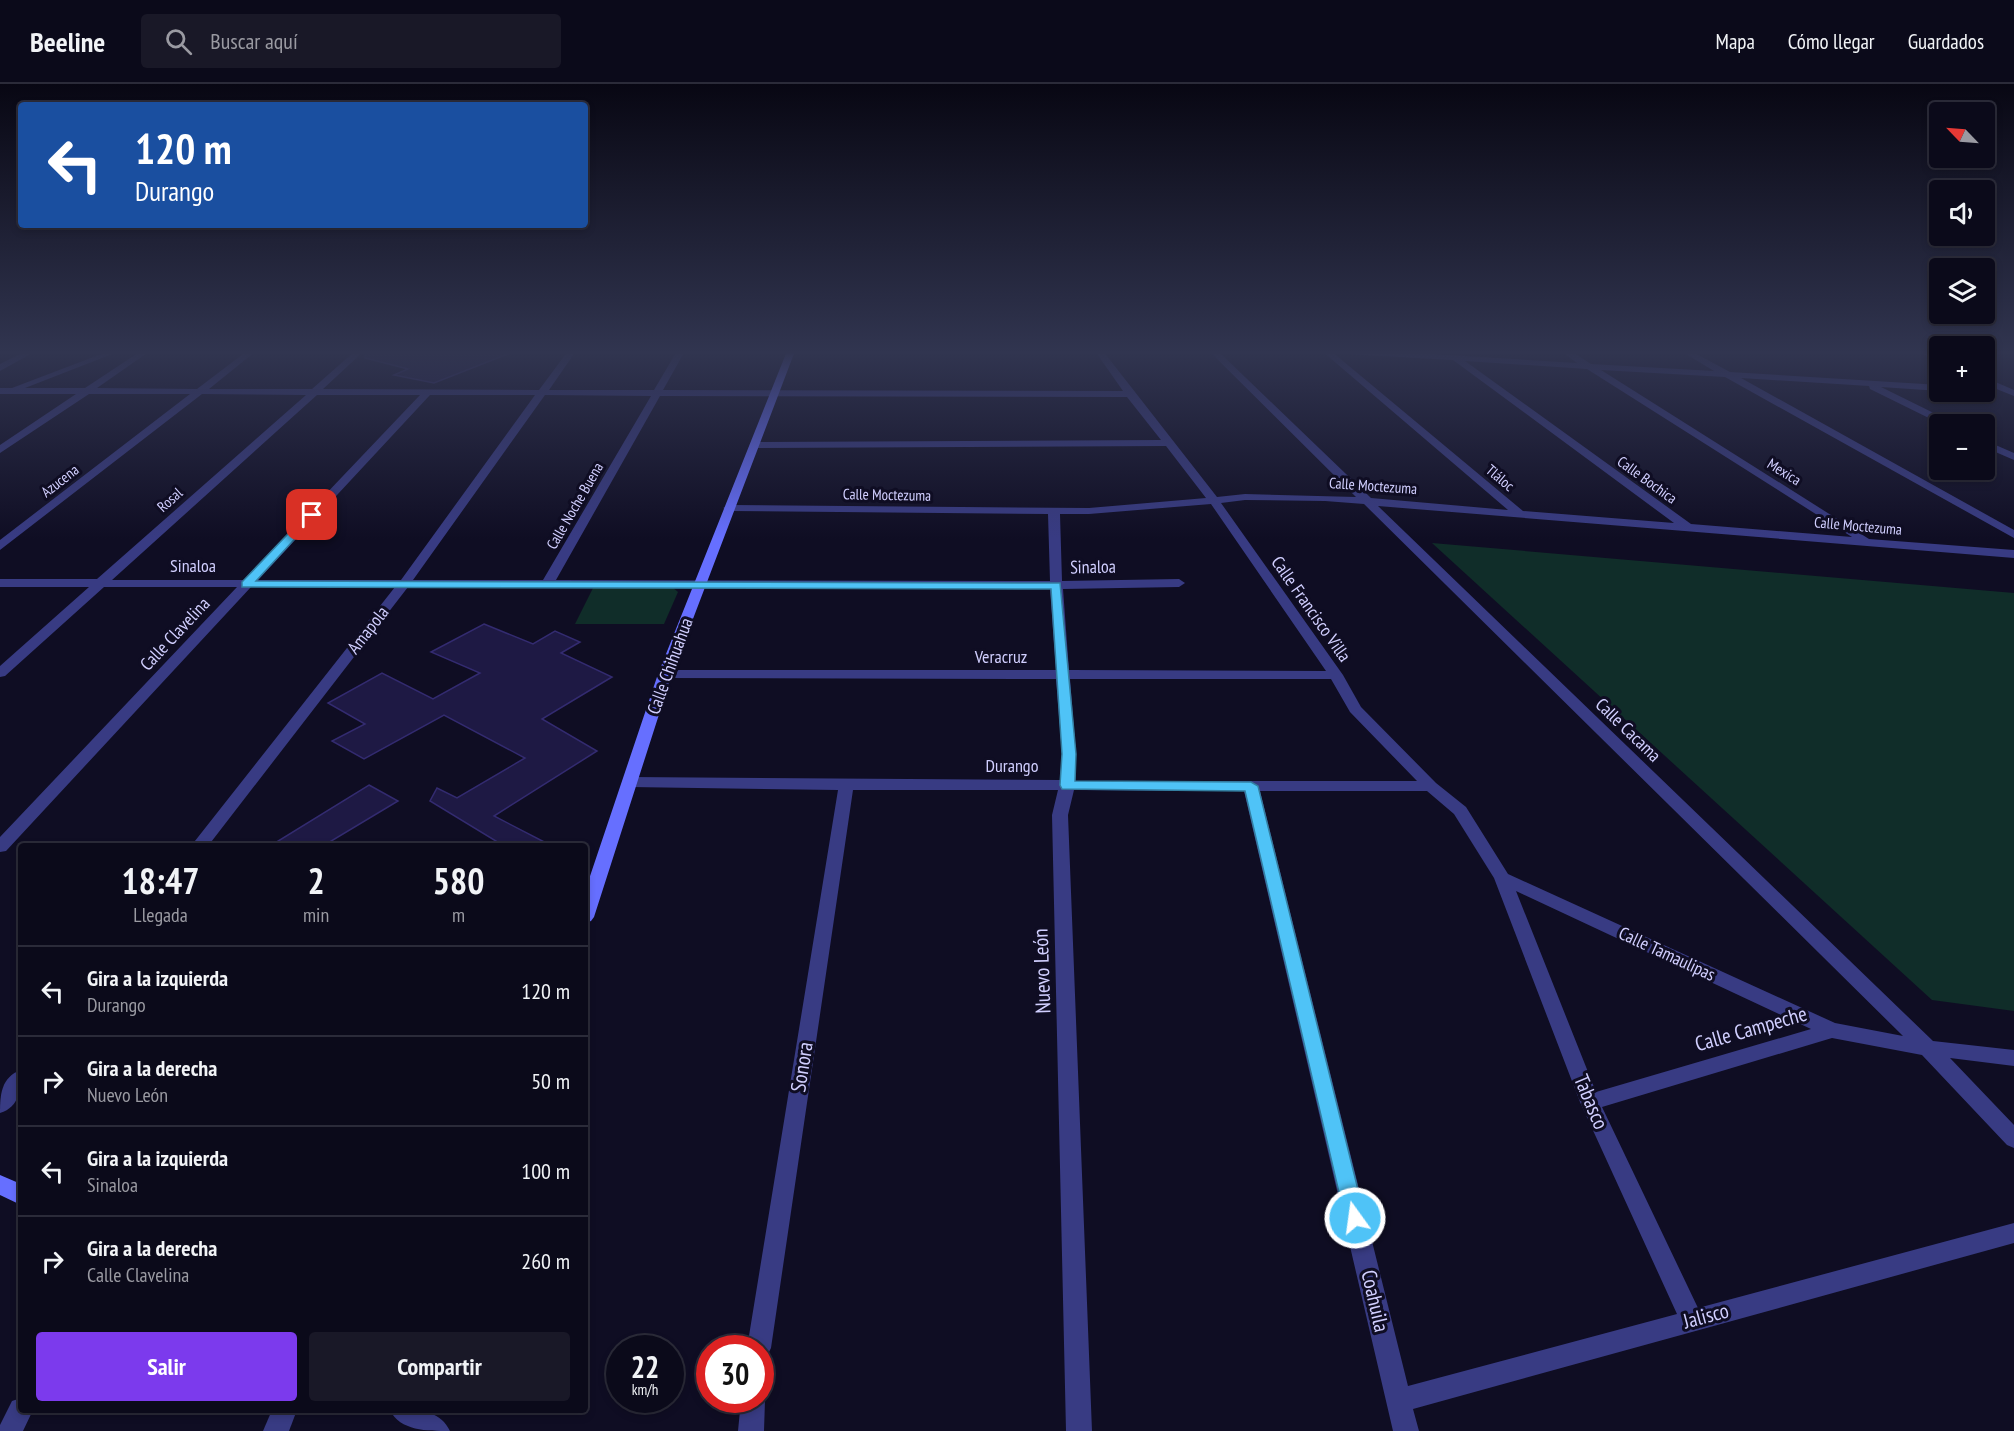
<!DOCTYPE html>
<html lang="es">
<meta charset="utf-8">
<style>
:root{--surface:#0b0a1a;--page:#191827;--text:#f1f3f6;--muted:#9a9aa2;--line:#2b2b39;--accent:#7c3aed}
body{margin:0;font-family:"PT Sans Narrow",sans-serif;background:var(--page);color:var(--text);height:100vh;display:flex;flex-direction:column;font-size:22px;white-space:nowrap}
*{box-sizing:border-box;margin:0}
p{font-size:20px;color:var(--muted)}
.icon{flex:none;width:33px;height:33px;fill:none;stroke:currentColor;stroke-width:2;stroke-linecap:round;stroke-linejoin:round}
.map{position:relative;flex:1;overflow:hidden}
.panel{position:absolute;left:18px;top:759px;width:570px;height:570px;display:flex;flex-direction:column;background:var(--surface);border-radius:6px;box-shadow:0 3px 9px #0003,0 0 0 2px var(--line)}
.panel>*{flex:none}
.hud{position:absolute;left:18px;top:18px;width:570px;height:126px;border-radius:6px;box-shadow:0 3px 9px #0003,0 0 0 2px var(--line);background:#1a4fa0;color:#fff;overflow:hidden}
.needle{width:39px;rotate:295deg}
.fabs{position:absolute;left:1929px;top:18px;display:grid;gap:12px}
.fabs a{display:grid;place-items:center;width:66px;height:66px;border-radius:6px;background:var(--surface);box-shadow:0 3px 9px #0003,0 0 0 2px var(--line);font-size:30px}
.speed{position:absolute;left:606px;top:1251px;display:flex;gap:12px;font-size:30px;font-weight:700;text-align:center}
.speed>*{display:grid;place-content:center;width:78px;height:78px;border-radius:50%;background:var(--surface);box-shadow:0 3px 9px #0003,0 0 0 2px var(--line);line-height:1}
.speed small{font-size:15px;font-weight:400}
.speed .limit{border:9px solid #d22;background:#fff;color:#111}
.pin{position:absolute;display:grid;place-items:center;width:51px;height:51px;color:#fff;margin:-26px;border-radius:12px;box-shadow:0 3px 9px #0006}
.me{position:absolute;width:66px;margin:-33px;rotate:346deg;stroke-linejoin:round;filter:drop-shadow(0 0 4px #0008)}
.turn{display:flex;align-items:center;gap:21px;height:126px;padding:0 18px;font-size:27px}
.turn .icon{width:78px;height:78px;stroke-width:2.5}
.turn b{display:block;font-size:42px;line-height:51px}
.eta{display:flex;justify-content:space-evenly;align-items:center;height:102px;text-align:center}
.eta b{font-size:36px;font-weight:800;line-height:42px}
.button{display:flex;gap:12px;margin-top:auto;padding:12px 18px}
.button a{flex:1;height:69px;border-radius:6px;background:var(--accent);color:#fff;font-size:24px;font-weight:800;line-height:69px;text-align:center}
.button a+a{background:var(--page);color:var(--text)}
ul{padding:0;list-style:none}
li{display:flex;align-items:center;gap:18px;height:90px;padding:0 18px;border-top:2px solid var(--line)}
li div{flex:1}
li b{display:block;font-size:22px}
li em{font-style:normal}
header{display:flex;align-items:center;gap:36px;box-sizing:border-box;height:84px;padding:0 30px;background:var(--surface);border-bottom:2px solid var(--line)}
header strong{font-size:28px}
nav{display:flex;gap:33px;margin-inline-start:auto;font-size:21px}
.search{width:420px;height:54px;background:var(--page);display:flex;align-items:center;gap:15px;box-sizing:border-box;padding:0 21px;border-radius:6px;color:var(--muted);font-size:22px}
.map>svg:first-child{display:block}
.green{fill:#102d29}
.building{fill:#1e1944;stroke:#332b70;stroke-width:1.5}
.lines{fill:none;stroke-linecap:round;stroke-linejoin:round}
.street{fill:#383b83;fill-rule:evenodd}
.secondary{fill:#666fff;fill-rule:evenodd}
.route{fill:#4fc3f7;stroke:#337fa1;stroke-width:1.5}
.labels{text-anchor:middle;stroke-width:6;stroke-linejoin:round;paint-order:stroke}
.far-street-label{font-size:15px;fill:#d1cfff;stroke:#0f0d23}
.street-label{font-size:18px;fill:#d1cfff;stroke:#0f0d23}
.near-street-label{font-size:21px;fill:#d1cfff;stroke:#0f0d23}
</style>
<header>
<strong>Beeline</strong>
<div class="search"><svg class="icon" aria-label="search" viewBox="0 0 24 24"><circle cx="10" cy="10" r="6"/><path d="M15 15l6 6"/></svg>Buscar aquí</div>
<nav><a>Mapa</a><a>Cómo llegar</a><a>Guardados</a></nav>
</header>
<div class="map">
<svg width="2014" height="1347" viewBox="0 0 2014 1347">
<rect width="100%" height="100%" fill="#0f0d23"/>
<g class="green">
<path d="M1432,459L2014,509V927L1932,916Z"/>
<path d="M594,502L672,503L678,508L664,540H575Z"/>
</g>
<g class="building">
<path d="M366,267H513V268L434,299L394,291L408,285L365,274Z"/>
<path d="M484,540L533,560L555,547L580,558L561,569L612,593L542,635L597,667L494,732L552,762H504L430,717L437,704L457,714L525,674L444,631L364,675L332,657L365,640L328,619L382,589L433,615L480,589L431,568Z"/>
<path d="M369,701L398,717L323,762H270Z"/>
</g>
<g class="lines">
<g class="street">
<path d="M26,267H36L0,287V280Z"/>
<path d="M109,267H120L25,304H85L141,267H150L97,304L197,305L247,267H256L209,305H312L355,267H364L323,305L539,306L568,267H576L549,306H654L677,267H685L663,306L1123,307L1095,267H1103L1217,413L1245,410L1356,413L1209,267H1218L1371,414L1508,426L1322,267H1331L1523,427L1674,439L1453,276L1346,270L1342,267H1384L1577,279L1561,267H1571L1591,280L1714,287L1681,267H1691L1730,288L1940,301V307L1881,303L1952,338L1953,340H1941L1870,305L1869,302L1741,294L2014,446V454L1725,293L1601,286L1869,455L2014,466V474L1378,422L1933,957L2014,966V982L1950,974L2014,1041V1064L2007,1061L1922,971L1832,954L1602,1023L1698,1224L2014,1139V1159L1413,1325L1419,1347H1393L1244,707L1074,706L1068,731L1092,1347H1066L1052,731L1058,706H853L771,1264L767,1272L760,1275V1264H747L838,706L630,703L622,698L630,693L1060,696L1062,670L1056,595L665,594L658,590L665,586H1056L1050,505L408,503L208,762H191L395,503H251L6,767L0,768V753L237,503H104L5,592L0,593V582L89,503H0V495H97L306,311L202,310L0,466V456L190,310H89L0,369V361L76,310H0V304H12ZM1465,277L1587,285L1852,453L1691,440ZM317,311H420L244,496H112ZM430,311H535L401,496H258ZM545,311L651,312L543,496H413ZM660,312L1127,313L1161,356L755,358L750,361L755,364L1166,362L1206,414L1089,424L729,421L723,424L729,427L1048,430L1050,497L556,496ZM1245,416L1325,417L1364,420L1903,952L1835,939L1508,790L1466,723L1436,699L1361,623L1343,591L1221,419ZM1211,420L1326,587L1069,586L1063,505L1179,503L1185,499L1179,495L1062,497L1060,430H1089ZM1070,595H1331L1350,628L1417,697H1075L1076,670ZM1260,707H1427L1454,730L1494,794L1580,1018L1677,1230L1408,1302ZM1516,807L1811,945L1596,1008Z"/>
<path d="M1917,267H1928L1940,272V278Z"/>
<path d="M1984,293L2014,306V312L1984,300Z"/>
<path d="M1984,356L2014,369V376L1984,363Z"/>
<path d="M21,986C21,1004 20,1023 0,1029C0,1011 1,993 21,986Z"/>
<path d="M760,1307L765,1316L764,1347H738L741,1316H760Z"/>
<path d="M21,1314V1326H33L23,1347H0V1341L12,1317Z"/>
<path d="M272,1326H297L289,1347H263Z"/>
<path d="M390,1326C412,1326 439,1323 450,1347C427,1347 400,1347 390,1326Z"/>
</g>
<g class="secondary">
<path d="M787,267H795L672,590L594,833L591,837L585,839V807L658,590Z"/>
<path d="M0,1091L21,1100V1121L0,1111Z"/>
</g>
</g>
<linearGradient id="sky" x2="0" y2="1"><stop stop-color="#080713"/><stop offset="0.59" stop-color="#313550"/><stop offset="1" stop-color="#313550" stop-opacity="0"/></linearGradient>
<rect width="2014" height="455" fill="url(#sky)"/>
<path class="route" d="M312,428L315,429V433L256,497L1060,499L1076,670L1075,697L1251,698L1258,702L1365,1134L1362,1141L1355,1143L1348,1141L1345,1134L1245,707L1062,705L1060,701L1062,670L1051,505L242,503V498L308,429Z"/>
<g class="labels">
<g class="far-street-label">
<text transform="translate(1784 388) rotate(32)" y="5">Mexica</text>
<text transform="translate(1500 394) rotate(40)" y="5">Tláloc</text>
<text transform="translate(1647 396) rotate(36)" y="5">Calle Bochica</text>
<text transform="translate(60 397) rotate(-38)" y="5">Azucena</text>
<text transform="translate(1373 402) rotate(4)" y="5">Calle Moctezuma</text>
<text transform="translate(887 411) rotate(1)" y="5">Calle Moctezuma</text>
<text transform="translate(170 416) rotate(-42)" y="5">Rosal</text>
<text transform="translate(575 422) rotate(-60)" y="5">Calle Noche Buena</text>
<text transform="translate(1858 442) rotate(5)" y="5">Calle Moctezuma</text>
</g>
<g class="street-label">
<text x="193" y="488">Sinaloa</text>
<text transform="translate(1093 483) rotate(-1)" y="6">Sinaloa</text>
<text transform="translate(1311 525) rotate(55)" y="6">Calle Francisco Villa</text>
<text transform="translate(368 546) rotate(-52)" y="6">Amapola</text>
<text transform="translate(175 550) rotate(-47)" y="6">Calle Clavelina</text>
<text x="1001" y="579">Veracruz</text>
<text transform="translate(670 582) rotate(-70)" y="6">Calle Chihuahua</text>
<text transform="translate(1628 646) rotate(44)" y="6">Calle Cacama</text>
<text x="1012" y="688">Durango</text>
<text transform="translate(1667 870) rotate(25)" y="6">Calle Tamaulipas</text>
</g>
<g class="near-street-label">
<text transform="translate(1042 887) rotate(-92)" y="7">Nuevo León</text>
<text transform="translate(1751 945) rotate(-16)" y="7">Calle Campeche</text>
<text transform="translate(802 983) rotate(-81)" y="7">Sonora</text>
<text transform="translate(1591 1018) rotate(67)" y="7">Tabasco</text>
<text transform="translate(1375 1217) rotate(77)" y="7">Coahuila</text>
<text transform="translate(1706 1232) rotate(-15)" y="7">Jalisco</text>
</g>
</g>
</svg>
<div class="fabs">
<a><svg class="needle" viewBox="-14 -14 28 28"><path d="M0-13l5 13h-10z" fill="#e53935"/><path d="M0 13l5-13h-10z" fill="#9a9aa2"/></svg></a>
<a><svg class="icon" aria-label="sound" viewBox="0 0 24 24"><path d="M4 9h4l5-4v14l-5-4H4zM17 9q2 3 0 6"/></svg></a>
<a><svg class="icon" aria-label="layers" viewBox="0 0 24 24"><path d="M12 4l9 5-9 5-9-5zM3 14l9 5 9-5"/></svg></a>
<a>+</a>
<a>−</a>
</div>
<div class="speed"><div>22<small>km/h</small></div><div class="limit">30</div></div>
<div class="pin" style="left:312px;top:431px;background:#d93025"><svg class="icon" aria-label="arrive" viewBox="0 0 24 24"><path d="M6 21V4h12l-3 4 3 4H6"/></svg></div>
<svg class="me" style="left:1355px;top:1134px" viewBox="-20 -20 40 40"><circle r="17" fill="#4fc3f7" stroke="#fff" stroke-width="3"/><path d="M0-11L8 9 0 5-8 9z" fill="#fff"/></svg>
<div class="hud">
<div class="turn"><svg class="icon" aria-label="left" viewBox="0 0 24 24"><path d="M17 20v-9H6M10 6l-5 5 5 5"/></svg><div><b>120 m</b>Durango</div></div>
</div>
<section class="panel">
<div class="eta">
<div><b>18:47</b><p>Llegada</p></div>
<div><b>2</b><p>min</p></div>
<div><b>580</b><p>m</p></div>
</div>
<ul>
<li><svg class="icon" aria-label="left" viewBox="0 0 24 24"><path d="M17 20v-9H6M10 6l-5 5 5 5"/></svg><div><b>Gira a la izquierda</b><p>Durango</p></div><em>120 m</em></li>
<li><svg class="icon" aria-label="right" viewBox="0 0 24 24"><path d="M7 20v-9h11M14 6l5 5-5 5"/></svg><div><b>Gira a la derecha</b><p>Nuevo León</p></div><em>50 m</em></li>
<li><svg class="icon" aria-label="left" viewBox="0 0 24 24"><path d="M17 20v-9H6M10 6l-5 5 5 5"/></svg><div><b>Gira a la izquierda</b><p>Sinaloa</p></div><em>100 m</em></li>
<li><svg class="icon" aria-label="right" viewBox="0 0 24 24"><path d="M7 20v-9h11M14 6l5 5-5 5"/></svg><div><b>Gira a la derecha</b><p>Calle Clavelina</p></div><em>260 m</em></li>
</ul>
<div class="button"><a>Salir</a><a>Compartir</a></div>
</section>
</div>
